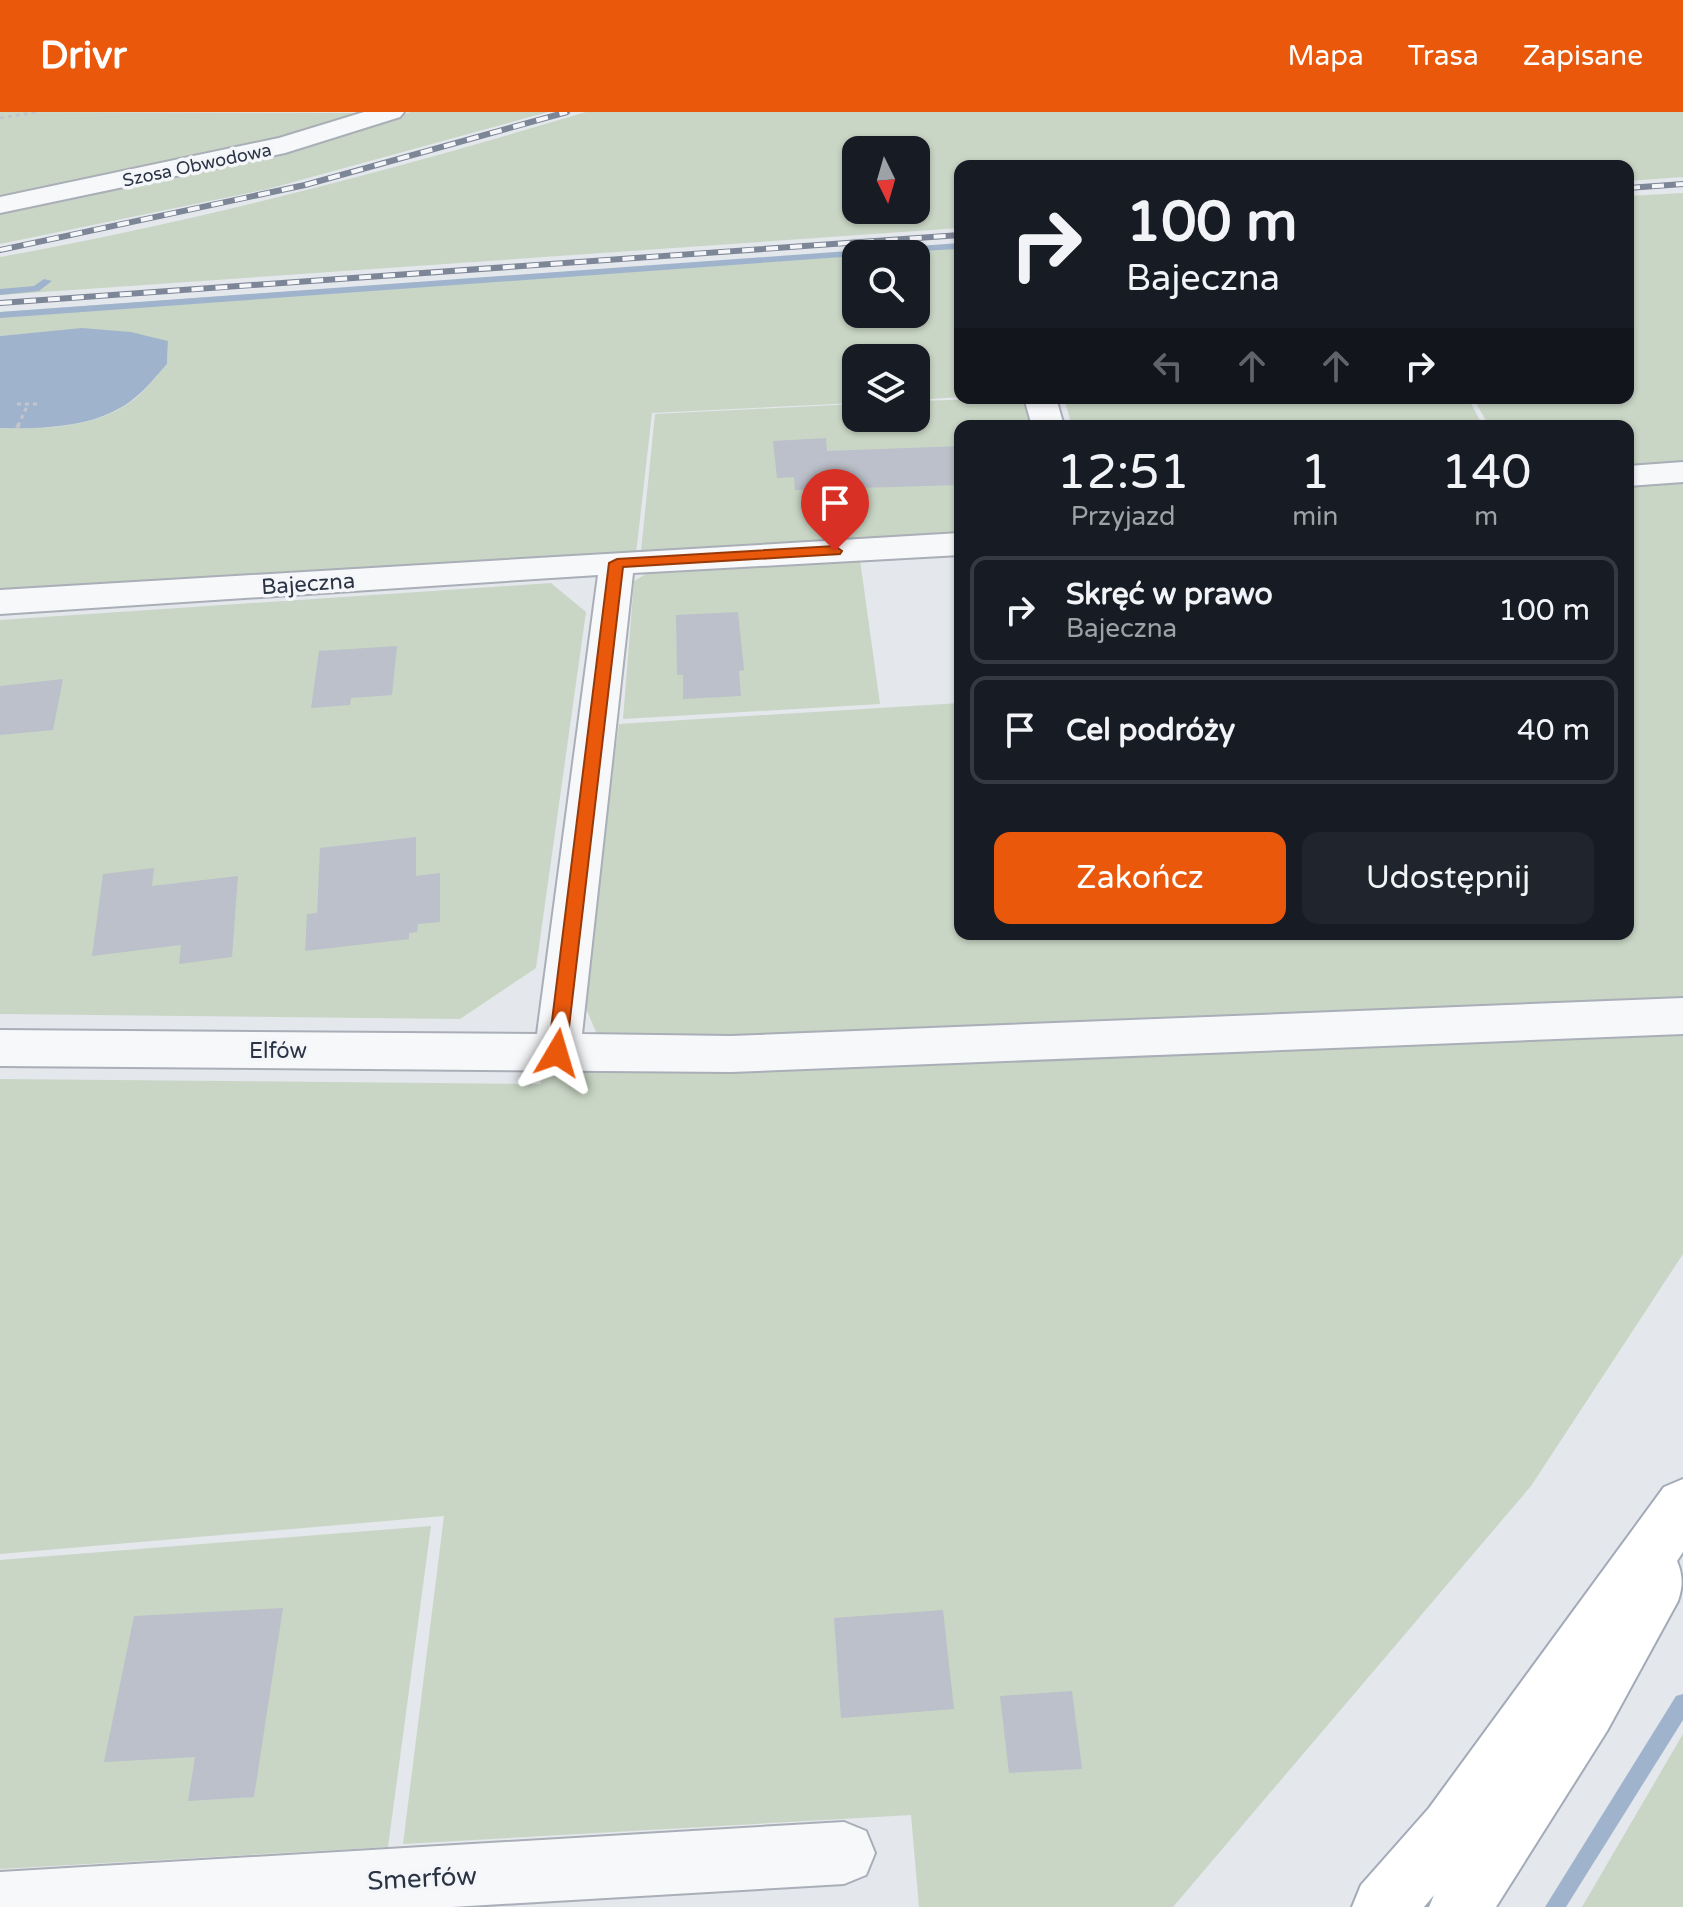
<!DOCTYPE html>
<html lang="pl">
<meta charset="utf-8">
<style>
:root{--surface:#171b24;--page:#20242c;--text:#f1f3f6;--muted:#9ea1a6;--line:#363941;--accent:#ea580c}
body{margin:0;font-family:"Varela Round",sans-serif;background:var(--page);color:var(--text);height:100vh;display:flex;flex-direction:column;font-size:30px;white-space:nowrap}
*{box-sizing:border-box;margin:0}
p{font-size:26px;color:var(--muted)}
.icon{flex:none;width:44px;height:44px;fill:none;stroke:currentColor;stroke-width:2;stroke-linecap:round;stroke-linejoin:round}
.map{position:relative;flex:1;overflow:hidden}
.side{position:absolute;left:954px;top:308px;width:680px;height:520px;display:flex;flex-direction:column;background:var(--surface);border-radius:16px;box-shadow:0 2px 6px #0004}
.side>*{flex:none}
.hud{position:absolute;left:954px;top:48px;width:680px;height:244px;border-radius:16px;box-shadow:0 2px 6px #0004;background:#171b24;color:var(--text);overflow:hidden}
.needle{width:52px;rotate:175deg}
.controls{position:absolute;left:842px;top:24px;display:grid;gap:16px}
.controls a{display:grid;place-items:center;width:88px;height:88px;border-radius:16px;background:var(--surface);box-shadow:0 2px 6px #0004;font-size:40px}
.pin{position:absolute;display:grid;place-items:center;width:68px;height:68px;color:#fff;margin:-82px -34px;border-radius:50% 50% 50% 0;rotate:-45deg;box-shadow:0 0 8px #0007}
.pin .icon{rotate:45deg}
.me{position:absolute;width:88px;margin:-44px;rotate:7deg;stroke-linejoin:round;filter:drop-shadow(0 0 6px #0008)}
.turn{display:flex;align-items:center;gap:28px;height:168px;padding:0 40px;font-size:36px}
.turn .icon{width:104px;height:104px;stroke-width:2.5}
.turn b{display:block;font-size:56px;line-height:68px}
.lanes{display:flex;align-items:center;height:76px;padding:0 40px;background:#0003;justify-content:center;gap:40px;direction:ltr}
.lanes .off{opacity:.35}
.eta{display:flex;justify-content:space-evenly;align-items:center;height:136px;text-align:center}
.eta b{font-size:48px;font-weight:600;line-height:56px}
.cta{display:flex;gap:16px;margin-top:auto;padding:16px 40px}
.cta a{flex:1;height:92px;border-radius:16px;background:var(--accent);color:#fff;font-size:32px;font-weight:600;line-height:92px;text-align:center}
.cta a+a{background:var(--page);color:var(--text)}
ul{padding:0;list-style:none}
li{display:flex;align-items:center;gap:24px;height:108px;margin:0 16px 12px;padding:0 24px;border:4px solid var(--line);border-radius:16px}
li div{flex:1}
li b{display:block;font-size:30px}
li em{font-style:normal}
header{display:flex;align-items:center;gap:48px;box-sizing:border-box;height:112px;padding:0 40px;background:var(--accent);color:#fff}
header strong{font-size:38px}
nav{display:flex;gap:44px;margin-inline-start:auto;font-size:28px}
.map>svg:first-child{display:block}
.green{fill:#c9d6c5;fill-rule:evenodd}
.water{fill:#9fb4cc}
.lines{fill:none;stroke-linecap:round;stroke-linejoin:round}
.stream{fill:#9fb4cc;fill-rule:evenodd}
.building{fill:#bbc0ca}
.minor-casing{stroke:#a9aeb7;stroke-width:4}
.major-casing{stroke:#a3abb8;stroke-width:4}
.path-far1{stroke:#c2c5cb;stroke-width:3;stroke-dasharray:4 4;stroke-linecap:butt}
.path{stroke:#c2c5cb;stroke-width:4;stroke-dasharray:5 5;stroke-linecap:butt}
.minor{fill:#f7f8fa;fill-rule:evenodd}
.major{fill:#fff;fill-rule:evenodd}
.rail-casing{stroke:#7d8696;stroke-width:6}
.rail{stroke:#f4f6f9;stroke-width:4;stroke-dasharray:12;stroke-linecap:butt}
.route{fill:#ea580c;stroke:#983908;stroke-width:2}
.labels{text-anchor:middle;stroke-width:7;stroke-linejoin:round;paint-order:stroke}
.far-street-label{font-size:18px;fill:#2b3445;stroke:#f4f6f9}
.street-label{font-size:22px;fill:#2b3445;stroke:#f4f6f9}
.near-street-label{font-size:26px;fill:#2b3445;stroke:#f4f6f9}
</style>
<header>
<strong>Drivr</strong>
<nav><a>Mapa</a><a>Trasa</a><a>Zapisane</a></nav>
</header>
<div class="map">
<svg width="1683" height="1795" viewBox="0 0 1683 1795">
<rect width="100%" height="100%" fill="#e4e7ec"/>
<g class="green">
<path d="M0,0L356,1L377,0L279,30L0,87Z"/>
<path d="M411,0H548L268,77L0,132V99L208,57Z"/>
<path d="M586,0H1683V65L1628,69V54H960V116L0,183V145C199,109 393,58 586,0ZM856,38H916V98H856Z"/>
<path d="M1683,81V891L763,927L597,922L581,885L619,612L960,591V822H1628V314H1489L1473,286H1628V84Z"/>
<path d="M960,132V285L916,288V246H856V291L652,301L636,442L0,483V316C45,317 101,316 137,285C148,275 157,263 167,252L168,230C113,211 57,219 0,224V200ZM856,142H916V202H856Z"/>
<path d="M1022,286L1030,314H960V420L641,439L655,302L856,292V306H916V289Z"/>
<path d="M1064,286H1468L1483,314H1072Z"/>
<path d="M860,448L880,592L623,607L634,469L651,459Z"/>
<path d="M551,471L586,500L536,856L460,907L0,902V508Z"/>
<path d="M1683,914V1142L1531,1374L1173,1795H919L911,1703L403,1732L444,1404L0,1442V967L540,972L545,960Z"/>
<path d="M431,1414L388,1735L0,1757V1448Z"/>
<path d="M1683,1622V1795H1582Z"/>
</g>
<path class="water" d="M82,216L131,220L168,229L167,252C157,263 148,275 137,284C101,316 45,317 0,316V224Z"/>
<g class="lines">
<g class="stream">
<path d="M960,131V137L856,142V144L0,206V200Z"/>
<path d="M44,167L52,169L39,179L0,183V177L34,174Z"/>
<path d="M1683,1582V1608L1566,1795H1545L1676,1584Z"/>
</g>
</g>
<g class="building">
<path d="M826,326L827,339L960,334V369L955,370L956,373L795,378L794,365L777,366L773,329Z"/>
<path d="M738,500L744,558L739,559L741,584L683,587V563H677L676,503Z"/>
<path d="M397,534L392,583L351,586L350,593L311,596L319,539Z"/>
<path d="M63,567L53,618L0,623V574Z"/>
<path d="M416,725V764L440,761V810L418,812L417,820L409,821V827L305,839L307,802L317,801L320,736Z"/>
<path d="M154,756L152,774L238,764L232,845L179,852L181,833L92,844L103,762Z"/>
<path d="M283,1496L254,1685L188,1689L195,1645L104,1650L134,1504Z"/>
<path d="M943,1498L954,1597L841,1606L834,1506Z"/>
<path d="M1072,1579L1082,1657L1009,1661L1000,1584Z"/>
</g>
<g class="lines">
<g class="minor-casing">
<g id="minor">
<path d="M364,0H404L400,5L285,41L0,101V85L279,26Z"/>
<path d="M1024,286H1056L1064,314H1032Z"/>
<path d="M1683,350V370L1628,374V354Z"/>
<path d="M960,421V443L633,461L582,922L731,924L1683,886V922L731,960L0,954V918L537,922L598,463L0,502V478Z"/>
<path d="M844,1710L866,1719L875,1741L866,1763L844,1772L452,1795H0V1760Z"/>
</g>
</g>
<g class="major-casing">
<path id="major" d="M1683,1367V1440L1677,1449C1683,1463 1683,1474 1678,1489L1607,1619L1496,1795H1429L1434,1783L1424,1795H1352L1361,1773L1429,1696L1664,1375Z"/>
</g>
<g class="path-far1">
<path d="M0,6L37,0"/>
<path d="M17,292H37"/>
<path d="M18,314L28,292"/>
</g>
<path class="path" d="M17,316L19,312"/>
<use href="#minor" class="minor"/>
<use href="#major" class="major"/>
<g class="rail-casing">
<g id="rail">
<path d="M1628,76L1683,72"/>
<path d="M0,138L305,73L567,0"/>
<path d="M0,191L960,123"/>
</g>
</g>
<use href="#rail" class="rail"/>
</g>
<path class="route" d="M835,434L842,439L840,442L623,455L566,941L563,946H550L548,941L609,451L617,447Z"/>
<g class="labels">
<g class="far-street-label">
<text transform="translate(197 53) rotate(-12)" y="6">Szosa Obwodowa</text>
</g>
<g class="street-label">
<text transform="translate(308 471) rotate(-4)" y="8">Bajeczna</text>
<text x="278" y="946">Elfów</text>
</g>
<g class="near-street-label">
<text transform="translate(422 1766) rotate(-3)" y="9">Smerfów</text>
</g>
</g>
</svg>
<div class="controls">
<a><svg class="needle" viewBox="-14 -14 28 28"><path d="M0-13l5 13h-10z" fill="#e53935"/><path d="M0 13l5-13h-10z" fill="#9ea1a6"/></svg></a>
<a><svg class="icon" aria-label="search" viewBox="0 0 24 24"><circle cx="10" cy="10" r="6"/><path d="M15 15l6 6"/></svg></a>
<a><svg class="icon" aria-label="layers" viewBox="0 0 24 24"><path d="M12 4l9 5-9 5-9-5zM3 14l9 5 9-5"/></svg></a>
</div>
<div class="pin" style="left:835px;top:439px;background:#d93025"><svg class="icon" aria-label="arrive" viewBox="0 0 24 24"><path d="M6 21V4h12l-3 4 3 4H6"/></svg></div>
<svg class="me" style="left:557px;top:941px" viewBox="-20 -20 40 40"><path d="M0-17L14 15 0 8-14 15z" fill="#ea580c" stroke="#fff" stroke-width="4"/></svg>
<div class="hud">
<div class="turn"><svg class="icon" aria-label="right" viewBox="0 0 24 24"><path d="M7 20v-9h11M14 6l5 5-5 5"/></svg><div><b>100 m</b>Bajeczna</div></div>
<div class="lanes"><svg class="icon off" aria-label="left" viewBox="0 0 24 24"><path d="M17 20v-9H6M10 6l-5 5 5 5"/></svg><svg class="icon off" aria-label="ahead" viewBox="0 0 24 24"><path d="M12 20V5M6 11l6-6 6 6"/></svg><svg class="icon off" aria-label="ahead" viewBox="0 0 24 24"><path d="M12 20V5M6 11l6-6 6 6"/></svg><svg class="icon" aria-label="right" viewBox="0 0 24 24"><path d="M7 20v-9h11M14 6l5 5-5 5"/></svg></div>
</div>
<section class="side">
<div class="eta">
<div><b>12:51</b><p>Przyjazd</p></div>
<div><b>1</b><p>min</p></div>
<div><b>140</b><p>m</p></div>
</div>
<ul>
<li><svg class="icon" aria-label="right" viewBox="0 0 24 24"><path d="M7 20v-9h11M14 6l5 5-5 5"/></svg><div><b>Skręć w prawo</b><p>Bajeczna</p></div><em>100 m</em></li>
<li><svg class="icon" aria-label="arrive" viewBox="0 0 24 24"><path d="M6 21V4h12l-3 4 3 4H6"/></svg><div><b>Cel podróży</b></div><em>40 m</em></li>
</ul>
<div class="cta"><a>Zakończ</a><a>Udostępnij</a></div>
</section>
</div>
